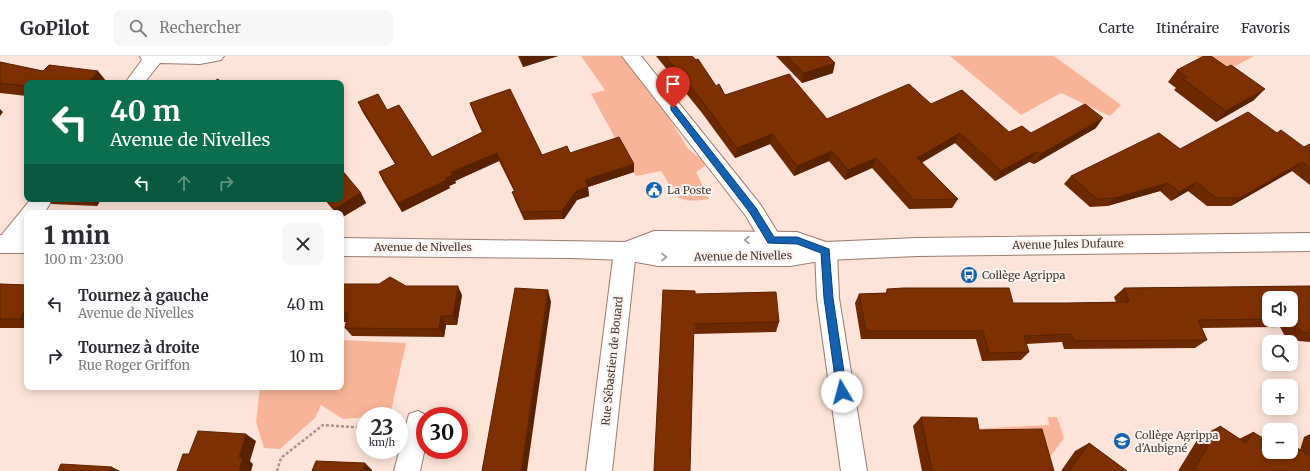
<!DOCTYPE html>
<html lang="fr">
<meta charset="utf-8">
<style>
:root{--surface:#fff;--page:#f7f7f7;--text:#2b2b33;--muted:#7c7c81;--line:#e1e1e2}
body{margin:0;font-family:Merriweather,serif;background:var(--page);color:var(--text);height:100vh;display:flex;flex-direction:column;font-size:15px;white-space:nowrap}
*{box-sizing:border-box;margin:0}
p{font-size:13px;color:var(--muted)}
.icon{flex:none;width:22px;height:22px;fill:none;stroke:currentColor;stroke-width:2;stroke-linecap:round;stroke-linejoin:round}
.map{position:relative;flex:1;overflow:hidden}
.drawer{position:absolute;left:24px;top:154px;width:320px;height:180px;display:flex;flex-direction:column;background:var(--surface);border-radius:8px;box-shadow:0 2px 10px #0003}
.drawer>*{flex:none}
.top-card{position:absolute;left:24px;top:24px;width:320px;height:122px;border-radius:8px;box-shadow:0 2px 10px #0003;background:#0b6e4f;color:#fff;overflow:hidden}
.buttons{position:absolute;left:1262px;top:235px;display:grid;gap:8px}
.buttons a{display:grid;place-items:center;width:36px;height:36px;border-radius:8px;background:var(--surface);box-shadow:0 2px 10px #0003;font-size:20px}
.speed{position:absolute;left:356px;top:351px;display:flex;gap:8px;font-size:20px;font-weight:700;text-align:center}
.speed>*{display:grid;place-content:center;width:52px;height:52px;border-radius:50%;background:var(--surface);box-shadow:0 2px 10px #0003;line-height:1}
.speed small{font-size:10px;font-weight:400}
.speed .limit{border:6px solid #d22;background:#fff;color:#111}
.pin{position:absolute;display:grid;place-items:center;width:34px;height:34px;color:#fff;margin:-41px -17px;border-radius:50% 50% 50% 0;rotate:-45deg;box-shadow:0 0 4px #0007}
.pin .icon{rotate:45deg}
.me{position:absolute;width:44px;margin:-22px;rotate:352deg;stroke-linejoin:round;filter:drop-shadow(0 0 3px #0008)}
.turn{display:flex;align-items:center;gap:14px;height:84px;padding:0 20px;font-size:18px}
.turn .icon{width:52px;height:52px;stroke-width:2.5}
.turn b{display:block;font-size:28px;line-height:34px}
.lanes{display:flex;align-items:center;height:38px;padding:0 20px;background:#0003;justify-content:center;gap:20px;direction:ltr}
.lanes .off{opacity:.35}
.round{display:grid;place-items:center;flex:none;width:42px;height:42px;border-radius:8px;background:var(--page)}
.summary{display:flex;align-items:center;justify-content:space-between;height:68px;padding:0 20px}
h1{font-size:24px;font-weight:800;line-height:30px}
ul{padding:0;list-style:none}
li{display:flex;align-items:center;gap:12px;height:52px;padding:0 20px}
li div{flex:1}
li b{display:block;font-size:15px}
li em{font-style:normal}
header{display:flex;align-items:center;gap:24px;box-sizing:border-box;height:56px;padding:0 20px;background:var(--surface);border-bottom:1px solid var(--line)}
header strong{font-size:19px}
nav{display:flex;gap:22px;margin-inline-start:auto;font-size:14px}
.search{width:280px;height:36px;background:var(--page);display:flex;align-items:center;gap:10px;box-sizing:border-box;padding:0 14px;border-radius:8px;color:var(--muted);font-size:15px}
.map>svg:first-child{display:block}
.green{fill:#f8b498}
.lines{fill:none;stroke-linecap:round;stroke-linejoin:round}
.minor-casing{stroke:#997c70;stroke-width:2}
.major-casing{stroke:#997c70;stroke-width:2}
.path{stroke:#a8948c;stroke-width:2.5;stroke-dasharray:3 2;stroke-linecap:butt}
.minor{fill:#fff;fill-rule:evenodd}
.major{fill:#fff;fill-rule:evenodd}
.wall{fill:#6d2902;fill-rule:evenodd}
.shaded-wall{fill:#592201}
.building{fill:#7f3002;stroke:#592201}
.oneway{stroke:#a29c9a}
.route{fill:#1361b0;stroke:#0c3f72}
.labels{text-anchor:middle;stroke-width:4;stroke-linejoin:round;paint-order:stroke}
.poi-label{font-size:11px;fill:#463934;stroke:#fcf5f2;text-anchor:start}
.street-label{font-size:11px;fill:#463934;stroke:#fcf5f2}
</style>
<header>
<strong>GoPilot</strong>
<div class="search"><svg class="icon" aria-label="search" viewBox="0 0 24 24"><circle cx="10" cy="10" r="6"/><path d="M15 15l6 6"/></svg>Rechercher</div>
<nav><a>Carte</a><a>Itinéraire</a><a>Favoris</a></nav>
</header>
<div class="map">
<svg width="1310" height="415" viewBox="0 0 1310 415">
<rect width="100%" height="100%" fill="#fde3d8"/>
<g class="green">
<path d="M581,0H625L645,23L688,93L704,105L705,110L696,116L709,143C675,148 678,142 661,115L636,120L591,38L605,34Z"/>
<path d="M950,0H1054L1121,49L1110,60L1061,37L1021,59Z"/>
<path d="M1196,0H1254L1222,17Z"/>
<path d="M341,284L406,287L391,355L378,360L343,363L321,349L315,362L280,393L264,392L256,366L260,331H341Z"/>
<path d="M1048,361H1057L1064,382L1040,415L972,373L1049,369Z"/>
</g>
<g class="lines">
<g class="minor-casing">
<g id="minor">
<path d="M140,0H224L221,4L200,8L160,7L144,27H125L142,4Z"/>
<path d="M622,0H641L760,148L783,185L780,191L772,194L764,191L746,160Z"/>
<path d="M31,143H53L44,157H27C27,163 29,174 27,179C22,190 11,199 0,195V181Z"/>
<path d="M625,186L633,189L636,195L612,415H586L614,195L617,189Z"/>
<path d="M826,186L834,189L837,195L839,242L867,415H841L817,242L815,195L818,189Z"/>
<path d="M418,355L428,360H425V392L420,415H394L409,358Z"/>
</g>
</g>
<g class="major-casing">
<g id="major">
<path d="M654,175L797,176L826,186L917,182L1310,177V195L917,200L826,204L790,210H658L625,204L571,202L341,200V182L625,186Z"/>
<rect x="0" y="179" width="27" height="18"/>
</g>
</g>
<path class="path" d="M277,415L281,402L323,369L365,372"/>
<use href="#minor" class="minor"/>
<use href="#major" class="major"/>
</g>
<g class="wall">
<path d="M518,0H558L523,11Z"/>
<path d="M656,0H692L716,30L725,39L827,63L931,48L1009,76L1031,77L1096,72L1034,108L1029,106L995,125L955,87L922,106L958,143L952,152L909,153L872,112L845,124L829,105L794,120L770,88L735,102L702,57Z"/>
<path d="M776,0H828L833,17L802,27Z"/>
<path d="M0,6L43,15L107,26V27H27V40L0,37Z"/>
<path d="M1177,14L1254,44L1216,66L1174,34L1176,32L1168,26Z"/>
<path d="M358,46L387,54L432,101L482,76L473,56L470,47L542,99L570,97L634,116L588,131L589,140L577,144L564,163L524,164L515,144L512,136L514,135L499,105L455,125L456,127L449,130L450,132L402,156L383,125L379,116L395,108L362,55Z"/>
<path d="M1277,77L1304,91L1310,88V129L1292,115L1231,150H1207L1188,135L1171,145L1160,135L1107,150L1090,151L1064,128L1071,120L1180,93Z"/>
<path d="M361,137L366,147L341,162V157H336L324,143H341Z"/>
<path d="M46,143H101L97,150L52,148Z"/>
<path d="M0,228L27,229V272H0Z"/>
<path d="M341,228L406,230L462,239L457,269H446L444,281L352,280L345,272L346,266H341Z"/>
<path d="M1310,230V286L1287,284L1280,271L1202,272L1207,284L1195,292L1064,293L1062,286L1026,288L1029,296L1021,304L982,305L976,283H861L855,247L859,238L886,237L887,233L1013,247H1067L1116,246L1114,241L1124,232ZM1269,242H1291V264H1269Z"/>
<path d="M695,238L779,266L776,276L694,278Z"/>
<path d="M921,361L979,374L1054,415H922L913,370Z"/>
<path d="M1220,370L1239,383L1253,376L1269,396L1300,394L1304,381L1310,378V415H1178L1199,381Z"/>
<path d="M1089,387L1127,415H1061L1075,395Z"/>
</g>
<g class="shaded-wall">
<path d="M521,0H558L523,11Z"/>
<path d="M835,7L833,17L802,27L804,17Z"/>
<path d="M98,15L107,26V27H87Z"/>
<path d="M1265,33L1254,44L1216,66L1226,55Z"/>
<path d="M0,53L3,56L0,60Z"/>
<path d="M1103,62L1096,72L1034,108L1041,98Z"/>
<path d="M960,77L955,87L913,112L917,102Z"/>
<path d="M772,78L770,88L735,102L737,92Z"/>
<path d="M832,95L829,105L794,120L797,110Z"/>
<path d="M1036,96L1029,106L995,125L1001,115Z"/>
<path d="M497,97L499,105L455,125L456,127L449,130L450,132L402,156L398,147L446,122L451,116Z"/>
<path d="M876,102L872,112L845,124L848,114Z"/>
<path d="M1302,106L1292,115L1231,150L1240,142Z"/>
<path d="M634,108V116L588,131L589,140L577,144L564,163L562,155L585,124Z"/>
<path d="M1197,126L1188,135L1171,145L1179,136Z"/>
<path d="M1168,127L1160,135L1107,150L1115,142Z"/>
<path d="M361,137L366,147L341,162V157H337L334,153Z"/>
<path d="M89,143H101L97,150Z"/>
<path d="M458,230L462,239L457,269L453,260Z"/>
<path d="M548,234L551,246L527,415H521Z"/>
<path d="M27,251V268L20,263Z"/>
<path d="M441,260L446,269L444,281L439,273Z"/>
<path d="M246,378L256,385L250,405L253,408L251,415H239V401Z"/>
<path d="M365,407L372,414V415H363Z"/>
<path d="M112,411L120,415H110Z"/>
</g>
<g class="building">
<path d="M665,0H692L696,4L698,3L716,30L719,28L725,39L789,18L827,63L909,28L931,48L962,34L1009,76L1022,70L1031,77L1085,48L1103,62L1041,98L1036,96L1001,115L960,77L917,102L958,143L914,144L876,102L848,114L832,95L797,110L772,78L737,92L703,46Z"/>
<path d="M787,0H828L835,7L804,17Z"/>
<path d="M1204,0H1211L1227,11L1231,9L1265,33L1226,55L1183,23L1187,21L1177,14Z"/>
<path d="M0,6L43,15L49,9L98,15L87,27H27V30L0,27Z"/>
<path d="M218,23L222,27H211Z"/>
<path d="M510,33L542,99L567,90L570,97L619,81L634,108L585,124L588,131L576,135L562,155L522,156L512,136L515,135L497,97L451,116L453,119L446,122L447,124L398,147L379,116L396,108L358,46L378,38L387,54L399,49L432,101L483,76L470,47Z"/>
<path d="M1248,56L1277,77L1281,74L1304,91L1310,88V112L1302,106L1240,142H1216L1197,126L1179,136L1168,127L1115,142L1097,143L1071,120L1159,77L1180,93Z"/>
<path d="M341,113L361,137L334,153L326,143H341Z"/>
<path d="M390,221L406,230H458L453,260H441L439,273L345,272L348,257H341V228H379Z"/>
<path d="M0,228L27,229V251L20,263H0Z"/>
<path d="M1310,230V277L1301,276L1294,263H1291V242H1269V263L1198,264L1207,284L1074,285L1071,278L1024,280L1029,296L989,297L983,275H866L859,238L887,237V233L903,232H1009L1013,247H1067L1129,246L1124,232Z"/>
<path d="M515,232L548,234L521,415H482Z"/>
<path d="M663,234L695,235V238L776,236L779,266L694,268L690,415H654Z"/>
<path d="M921,361L977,362L979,374L1042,373L1054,415H932Z"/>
<path d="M1220,370L1246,387L1253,376L1269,386V396H1291V388L1310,400V415H1193Z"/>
<path d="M198,375L246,378L239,401L243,402L239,415H177L183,398H189Z"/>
<path d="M1089,387L1127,415H1069Z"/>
<path d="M316,405L365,407L363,415H312Z"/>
<path d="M61,408L112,411L110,415H58Z"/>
</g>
<defs><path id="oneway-chevron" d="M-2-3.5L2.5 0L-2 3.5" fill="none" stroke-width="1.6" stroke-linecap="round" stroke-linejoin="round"/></defs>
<g class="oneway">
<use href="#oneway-chevron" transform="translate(747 184) rotate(-180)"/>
<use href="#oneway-chevron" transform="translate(664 201)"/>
</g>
<path class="route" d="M673,49L676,50L756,152L774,181H797L829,193L833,242L847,336L846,340L842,341L839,340L837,336L824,242L821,197L797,188L768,187L750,157L671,54V50Z"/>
<defs>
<g id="civic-disc" transform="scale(0.9)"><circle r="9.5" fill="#1361b0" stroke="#fcf5f2"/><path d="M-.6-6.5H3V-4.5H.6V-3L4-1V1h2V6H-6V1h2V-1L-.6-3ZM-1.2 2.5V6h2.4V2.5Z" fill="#fff"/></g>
<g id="bus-disc" transform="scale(0.9)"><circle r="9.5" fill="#1361b0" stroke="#fcf5f2"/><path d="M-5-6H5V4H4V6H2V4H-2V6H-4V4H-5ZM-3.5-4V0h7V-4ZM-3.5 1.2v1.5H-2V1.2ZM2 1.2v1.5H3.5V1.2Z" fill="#fff"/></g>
<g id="school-disc" transform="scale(0.9)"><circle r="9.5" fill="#1361b0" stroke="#fcf5f2"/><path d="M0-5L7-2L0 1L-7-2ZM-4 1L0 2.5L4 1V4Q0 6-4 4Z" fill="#fff"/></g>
</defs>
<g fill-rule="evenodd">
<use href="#civic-disc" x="654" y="134"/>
<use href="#bus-disc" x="969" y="219"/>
<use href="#school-disc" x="1122" y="385"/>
</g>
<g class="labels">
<g class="poi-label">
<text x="667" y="138">La Poste</text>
<text x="982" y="223">Collège Agrippa</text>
<text x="1135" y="383">Collège Agrippa<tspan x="1135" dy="13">d'Aubigné</tspan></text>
</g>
<g class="street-label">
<text transform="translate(1068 188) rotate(-1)" y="4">Avenue Jules Dufaure</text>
<text x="423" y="195">Avenue de Nivelles</text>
<text transform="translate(743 200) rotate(-1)" y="4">Avenue de Nivelles</text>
<text transform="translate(612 305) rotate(-84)" y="4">Rue Sébastien de Bouard</text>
</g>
</g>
</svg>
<div class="buttons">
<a><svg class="icon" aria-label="sound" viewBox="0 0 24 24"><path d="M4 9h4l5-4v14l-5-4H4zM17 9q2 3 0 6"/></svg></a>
<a><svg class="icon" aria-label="search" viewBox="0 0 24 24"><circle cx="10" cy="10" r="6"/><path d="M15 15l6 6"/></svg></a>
<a>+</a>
<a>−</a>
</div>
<div class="speed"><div>23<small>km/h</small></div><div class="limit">30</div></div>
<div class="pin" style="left:673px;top:52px;background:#d93025"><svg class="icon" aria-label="arrive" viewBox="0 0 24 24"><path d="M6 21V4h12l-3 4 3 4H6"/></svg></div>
<svg class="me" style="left:842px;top:336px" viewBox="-20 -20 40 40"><circle r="19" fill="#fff"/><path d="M0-13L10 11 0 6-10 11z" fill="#1361b0"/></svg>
<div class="top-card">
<div class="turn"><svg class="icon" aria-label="left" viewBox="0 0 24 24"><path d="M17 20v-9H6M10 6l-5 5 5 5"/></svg><div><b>40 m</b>Avenue de Nivelles</div></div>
<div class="lanes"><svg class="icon" aria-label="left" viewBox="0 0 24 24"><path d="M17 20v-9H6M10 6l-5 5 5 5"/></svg><svg class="icon off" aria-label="ahead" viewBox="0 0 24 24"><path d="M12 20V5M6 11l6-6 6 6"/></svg><svg class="icon off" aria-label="right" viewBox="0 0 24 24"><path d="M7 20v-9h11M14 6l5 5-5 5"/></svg></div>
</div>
<section class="drawer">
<div class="summary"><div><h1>1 min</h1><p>100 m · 23:00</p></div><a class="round"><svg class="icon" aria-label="close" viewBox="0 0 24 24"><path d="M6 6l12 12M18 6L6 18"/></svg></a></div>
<ul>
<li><svg class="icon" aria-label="left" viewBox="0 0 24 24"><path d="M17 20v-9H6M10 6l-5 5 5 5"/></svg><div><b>Tournez à gauche</b><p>Avenue de Nivelles</p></div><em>40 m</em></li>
<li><svg class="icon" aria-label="right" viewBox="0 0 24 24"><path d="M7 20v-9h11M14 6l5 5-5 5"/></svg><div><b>Tournez à droite</b><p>Rue Roger Griffon</p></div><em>10 m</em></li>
</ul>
</section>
</div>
